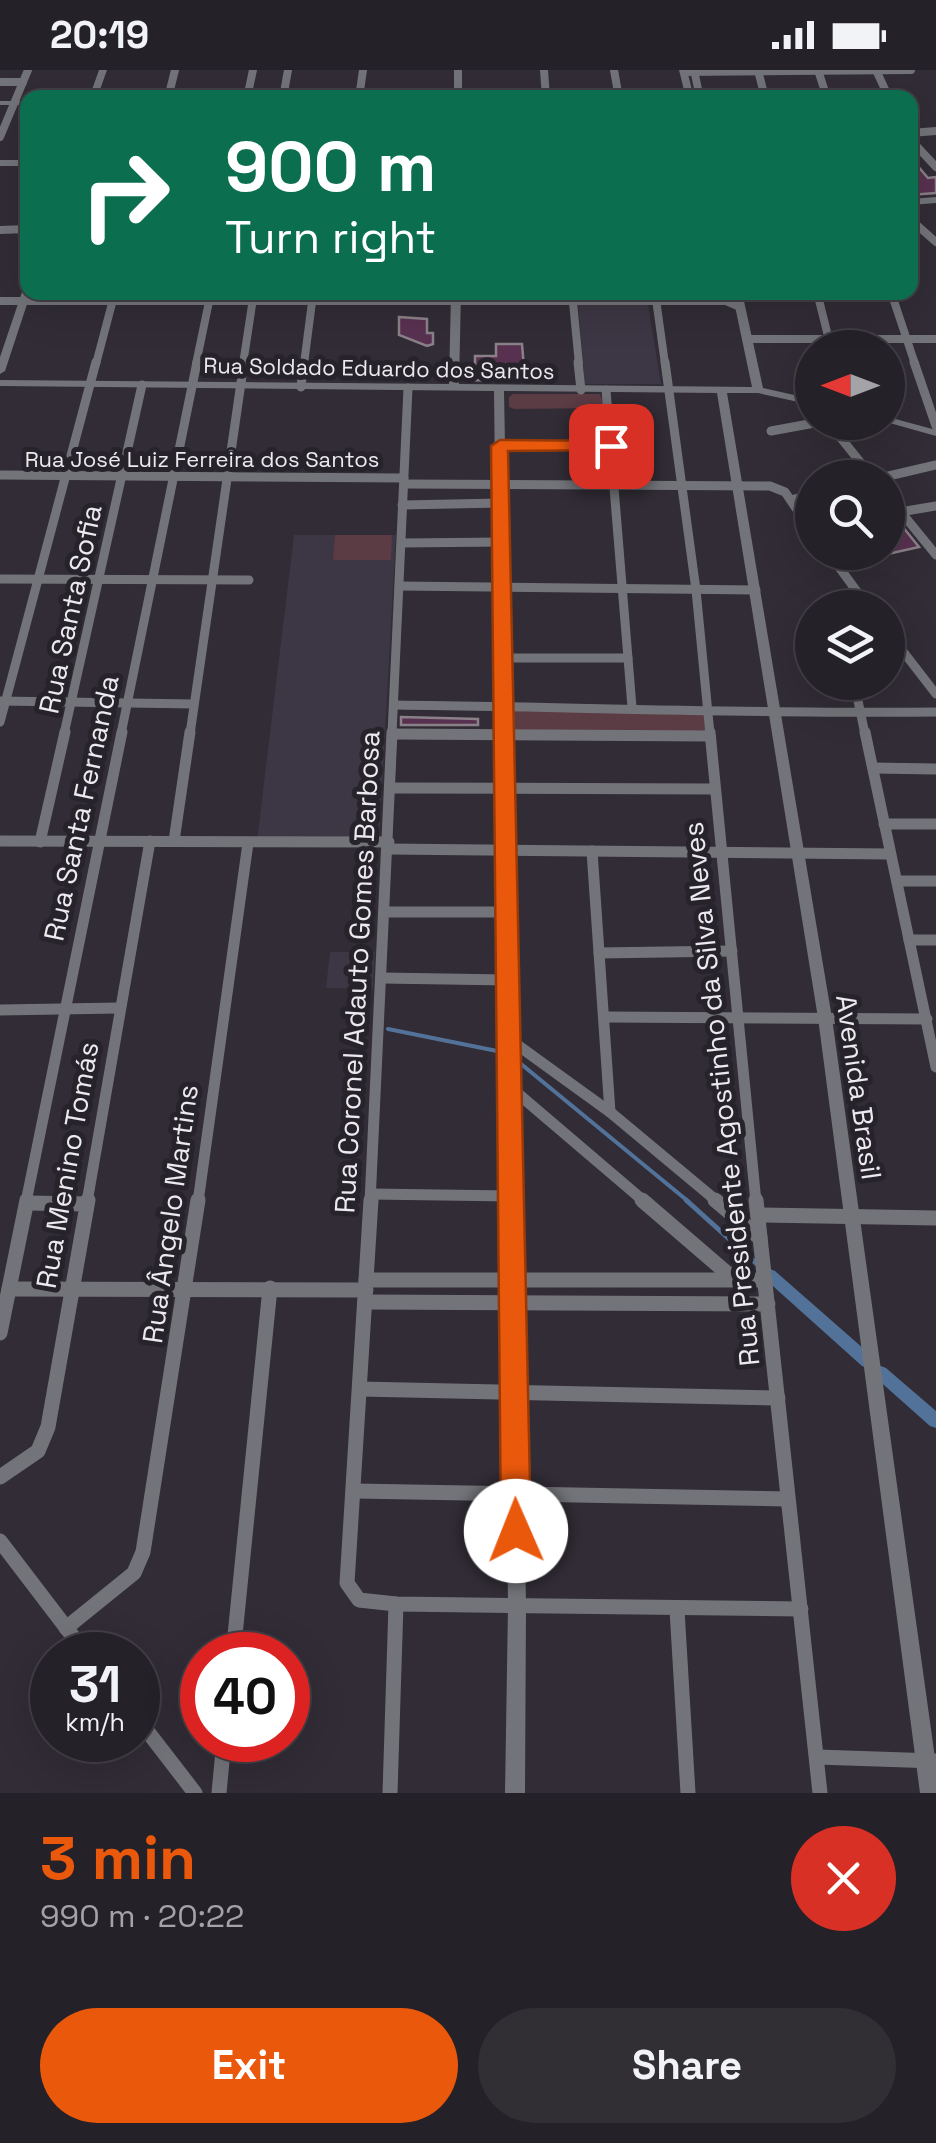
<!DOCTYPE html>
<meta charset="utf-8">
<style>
:root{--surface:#252128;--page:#312e34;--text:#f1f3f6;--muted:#a3a3a8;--line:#423e45;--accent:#ea580c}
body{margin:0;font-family:"Space Grotesk",sans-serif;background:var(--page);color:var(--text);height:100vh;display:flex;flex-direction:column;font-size:38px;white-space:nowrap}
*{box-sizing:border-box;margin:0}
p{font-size:32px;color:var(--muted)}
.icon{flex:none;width:55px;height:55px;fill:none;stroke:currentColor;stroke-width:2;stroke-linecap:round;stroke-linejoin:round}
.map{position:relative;height:1723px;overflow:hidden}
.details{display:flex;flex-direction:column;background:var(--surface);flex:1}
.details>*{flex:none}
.banner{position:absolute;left:20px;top:20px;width:898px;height:210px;border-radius:20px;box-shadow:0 10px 40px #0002,0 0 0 2px var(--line);background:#0b6e4f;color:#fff;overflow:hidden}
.needle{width:65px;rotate:270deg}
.fabs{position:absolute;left:795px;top:260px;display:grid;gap:20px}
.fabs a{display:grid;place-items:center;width:110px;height:110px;border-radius:50%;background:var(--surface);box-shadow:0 10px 40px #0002,0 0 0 2px var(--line);font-size:50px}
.speed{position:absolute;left:30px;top:1562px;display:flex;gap:20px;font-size:50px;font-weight:700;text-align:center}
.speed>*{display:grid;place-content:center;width:130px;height:130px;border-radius:50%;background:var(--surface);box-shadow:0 10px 40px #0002,0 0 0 2px var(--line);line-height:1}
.speed small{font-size:25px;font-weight:400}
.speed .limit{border:15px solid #d22;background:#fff;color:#111}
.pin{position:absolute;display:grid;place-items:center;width:85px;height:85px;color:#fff;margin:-42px;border-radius:20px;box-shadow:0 5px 15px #0006}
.me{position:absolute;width:110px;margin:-55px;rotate:359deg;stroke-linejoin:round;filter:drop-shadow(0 0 8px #0008)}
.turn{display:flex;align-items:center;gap:35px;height:210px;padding:0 40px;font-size:45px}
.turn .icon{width:130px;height:130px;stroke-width:2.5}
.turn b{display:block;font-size:70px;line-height:85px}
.round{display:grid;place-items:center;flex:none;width:105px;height:105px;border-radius:52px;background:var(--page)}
.head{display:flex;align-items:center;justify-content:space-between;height:170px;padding:0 40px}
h1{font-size:60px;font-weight:700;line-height:75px;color:var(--accent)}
.action{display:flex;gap:20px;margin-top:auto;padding:20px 40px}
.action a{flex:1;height:115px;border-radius:60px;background:var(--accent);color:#fff;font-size:40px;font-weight:700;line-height:115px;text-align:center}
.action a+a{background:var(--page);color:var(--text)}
.status{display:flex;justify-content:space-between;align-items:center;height:70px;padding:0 50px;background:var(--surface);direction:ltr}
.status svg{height:28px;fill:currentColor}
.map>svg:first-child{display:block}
.built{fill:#3d3644}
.green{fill:#5b3b44}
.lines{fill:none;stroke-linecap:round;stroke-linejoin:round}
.stream-far1{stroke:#527299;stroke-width:4}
.stream{stroke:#527299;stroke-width:5}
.canal{fill:#527299;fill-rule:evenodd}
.building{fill:#583150;stroke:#8a8087;stroke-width:2.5}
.minor-far3{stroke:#737479;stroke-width:8}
.minor-far2{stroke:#737479;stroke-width:9}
.minor-far1{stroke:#737479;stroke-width:11}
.minor{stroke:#737479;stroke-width:15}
.tertiary{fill:#737479;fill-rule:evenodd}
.route{fill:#ea580c;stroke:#983908;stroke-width:2.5}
.labels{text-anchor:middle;stroke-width:10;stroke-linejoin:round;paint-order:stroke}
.far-street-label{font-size:22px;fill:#ece9ef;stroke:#27232b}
.street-label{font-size:28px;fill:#ece9ef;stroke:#27232b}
</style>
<div class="status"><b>20:19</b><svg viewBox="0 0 49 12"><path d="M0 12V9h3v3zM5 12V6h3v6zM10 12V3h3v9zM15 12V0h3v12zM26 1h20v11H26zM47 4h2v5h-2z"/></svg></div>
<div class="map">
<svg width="936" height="1723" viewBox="0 0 936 1723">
<rect width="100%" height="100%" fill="#312c35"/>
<g class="built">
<path d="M648,234L661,314H585L578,235Z"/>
<path d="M294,465H396L379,771H257Z"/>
<path d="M330,882H375L373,919L326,918Z"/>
</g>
<g class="green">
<path d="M513,324H600L605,338L514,339L509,337V327Z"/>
<path d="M335,465H392L391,490H333Z"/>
<path d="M503,636L709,640L710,666H505Z"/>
</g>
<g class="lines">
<g class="stream-far1">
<path d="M388,959L502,982"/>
<path d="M515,989L689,1132"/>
</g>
<path class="stream" d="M686,1130L757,1194"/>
<g class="canal">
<path d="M770,1199L775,1201L872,1286L875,1291L872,1296L867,1298L862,1296L765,1209L763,1205L765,1201Z"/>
<path d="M881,1296L886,1298L936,1341V1358L930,1356L876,1308L873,1303L876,1298Z"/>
</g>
</g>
<g class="building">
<path d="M910,87L928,108L936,107V123L910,125Z"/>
<path d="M399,247L427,249V263H433V274L427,276L399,265Z"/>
<path d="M496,274H522L524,298H508L507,311L468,310L475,307V286H496Z"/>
<path d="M898,451L919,477L888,484V452Z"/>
<path d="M401,647L478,649V655H401Z"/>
</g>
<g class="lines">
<g class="minor-far3">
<path d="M544,0L546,28"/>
<path d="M614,0L619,28"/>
<path d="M758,0L765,28"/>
<path d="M818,0L827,28"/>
<path d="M876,0L889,28"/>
<path d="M684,2L911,0"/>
<path d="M0,12H23"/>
<path d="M168,28L175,0"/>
<path d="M247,28L253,0"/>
<path d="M283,28L288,0"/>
<path d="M359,28L363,0"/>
<path d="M910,63L936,61"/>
<path d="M0,67L28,0"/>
<path d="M910,69L936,97"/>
<path d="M910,149L936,172"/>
<path d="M0,160L28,159"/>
<path d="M572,222L579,294"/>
<path d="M655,222L665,294"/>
<path d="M817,222L831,278"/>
<path d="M891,222L915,294"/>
<path d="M0,231H726L740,237"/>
<path d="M747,269H936"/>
<path d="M96,294L115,222"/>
<path d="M196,294L211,222"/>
<path d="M243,294L254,222"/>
<path d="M304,294L312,232"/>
</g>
<g class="minor-far2">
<path d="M578,292L581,320"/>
<path d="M665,292L696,520L710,664"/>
<path d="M914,292L936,356"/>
<path d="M301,317L304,292"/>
<path d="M606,320L632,637"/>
<path d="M828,352L873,408"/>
<path d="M771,361L820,352"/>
<path d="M500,375L611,376"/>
<path d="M0,405L404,408"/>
<path d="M880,408L936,395"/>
<path d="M404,414L770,416L785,422L812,462"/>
<path d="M888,426L936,485"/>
<path d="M791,430L812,425"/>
<path d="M402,435L501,433"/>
<path d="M888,444L936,436"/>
<path d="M402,473L503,472"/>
<path d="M828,482L869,538"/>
<path d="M0,509L249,510"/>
<path d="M400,516L756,520"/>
<path d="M888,562L936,624"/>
<path d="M505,588H628"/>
<path d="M854,612L865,664"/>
<path d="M0,631L194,634"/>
<path d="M395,635C575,637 756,644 936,642"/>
<path d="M0,652L96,292"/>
<path d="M64,664L142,315"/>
<path d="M121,664L197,292"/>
<path d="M190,664L244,292"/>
<path d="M392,664L408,318"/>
<path d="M394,664H445"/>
</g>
<g class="minor-far1">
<path d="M710,662L756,1132"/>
<path d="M865,662L936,997"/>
<path d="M394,664L710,666"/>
<path d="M873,698L936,699"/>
<path d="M391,718L714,719"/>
<path d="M884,754H936"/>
<path d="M0,771L389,772"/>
<path d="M174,771L190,662"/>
<path d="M40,772L65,662"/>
<path d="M388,779L889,784"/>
<path d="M592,781L610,1042"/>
<path d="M897,811H936"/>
<path d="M385,842H507"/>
<path d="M909,870H936"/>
<path d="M599,883L732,881"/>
<path d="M382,908L508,910"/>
<path d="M0,940L119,938"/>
<path d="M605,947L927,949"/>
<path d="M509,969L610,1042L718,1132"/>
<path d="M509,1016L645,1132"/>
<path d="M371,1124L511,1126"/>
<path d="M26,1132L122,662"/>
<path d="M87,1132L150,771"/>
<path d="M198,1132L248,773"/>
<path d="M370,1132L392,662"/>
</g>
<g class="minor">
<path d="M371,1130L347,1513L359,1530L396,1534L801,1539"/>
<path d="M642,1130L735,1210"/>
<path d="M715,1130L760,1168"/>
<path d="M756,1130L820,1723"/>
<path d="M28,1133L85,1134"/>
<path d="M758,1145L936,1148"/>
<path d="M366,1210H765"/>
<path d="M9,1219L366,1220"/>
<path d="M366,1232L768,1234"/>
<path d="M0,1263L27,1130"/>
<path d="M360,1319L778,1328"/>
<path d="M0,1407L38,1381L48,1357L88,1130"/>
<path d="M355,1421L787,1429"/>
<path d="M0,1471L87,1585"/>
<path d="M677,1540L688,1723"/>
<path d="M66,1558L134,1503L143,1482L198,1130"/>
<path d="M233,1585L270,1218"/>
<path d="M138,1649L195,1723"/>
<path d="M817,1687L936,1691"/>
<path d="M219,1723L224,1670"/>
<path d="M390,1723L396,1534"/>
</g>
<g class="tertiary">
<path d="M99,0H107L97,28H89Z"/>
<rect x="454" y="0" width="8" height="28"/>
<path d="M679,0H687L694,28H686Z"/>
<path d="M690,0H698L704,28H696Z"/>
<rect x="0" y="31" width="28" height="4"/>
<rect x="0" y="90" width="28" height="6"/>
<path d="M936,127V133L910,135V129Z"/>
<path d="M28,216V222H31L5,301L0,304V287L23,219Z"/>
<path d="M451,222H461L459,314L752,317L732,222H742L763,318L812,329V335L758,323H727L832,948L936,1695V1723H920L818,948L717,323L504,321L526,1535L525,1723H505L508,1535L494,321L0,316V310L449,314Z"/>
<path d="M888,347L936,360V366L886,352Z"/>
</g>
</g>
<path class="route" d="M611,371L617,373V380L508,381L531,1461L526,1471L516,1475L505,1471L501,1461L491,376L500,370Z"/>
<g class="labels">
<g class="far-street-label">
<text transform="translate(379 298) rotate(1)" y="8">Rua Soldado Eduardo dos Santos</text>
<text x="202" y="397">Rua José Luiz Ferreira dos Santos</text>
</g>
<g class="street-label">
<text transform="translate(70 539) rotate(-78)" y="10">Rua Santa Sofia</text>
<text transform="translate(81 738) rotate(-78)" y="10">Rua Santa Fernanda</text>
<text transform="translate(357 902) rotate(-87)" y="10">Rua Coronel Adauto Gomes Barbosa</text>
<text transform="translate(859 1017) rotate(82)" y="10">Avenida Brasil</text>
<text transform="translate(721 1024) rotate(-96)" y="10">Rua Presidente Agostinho da Silva Neves</text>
<text transform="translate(67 1095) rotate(-80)" y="10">Rua Menino Tomás</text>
<text transform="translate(170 1144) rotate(-82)" y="10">Rua Ângelo Martins</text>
</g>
</g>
</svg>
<div class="fabs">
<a><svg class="needle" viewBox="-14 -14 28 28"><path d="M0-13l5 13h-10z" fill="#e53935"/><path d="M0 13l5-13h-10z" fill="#a3a3a8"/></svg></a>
<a><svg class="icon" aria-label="search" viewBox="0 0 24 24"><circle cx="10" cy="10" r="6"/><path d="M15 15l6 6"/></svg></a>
<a><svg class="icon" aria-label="layers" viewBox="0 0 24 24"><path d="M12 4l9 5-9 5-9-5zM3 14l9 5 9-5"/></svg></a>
</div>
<div class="speed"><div>31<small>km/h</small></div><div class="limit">40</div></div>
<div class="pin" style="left:611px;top:376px;background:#d93025"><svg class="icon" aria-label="arrive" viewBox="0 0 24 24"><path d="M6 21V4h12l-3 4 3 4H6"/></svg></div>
<svg class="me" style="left:516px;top:1461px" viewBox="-20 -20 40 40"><circle r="19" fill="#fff"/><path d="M0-13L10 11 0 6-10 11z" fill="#ea580c"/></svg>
<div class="banner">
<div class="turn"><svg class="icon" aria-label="right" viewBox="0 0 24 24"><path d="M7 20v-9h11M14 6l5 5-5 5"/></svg><div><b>900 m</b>Turn right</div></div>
</div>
</div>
<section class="details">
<div class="head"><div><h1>3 min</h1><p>990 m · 20:22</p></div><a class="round" style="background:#d93025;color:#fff"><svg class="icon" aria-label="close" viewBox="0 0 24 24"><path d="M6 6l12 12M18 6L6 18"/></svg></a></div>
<div class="action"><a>Exit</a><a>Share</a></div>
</section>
